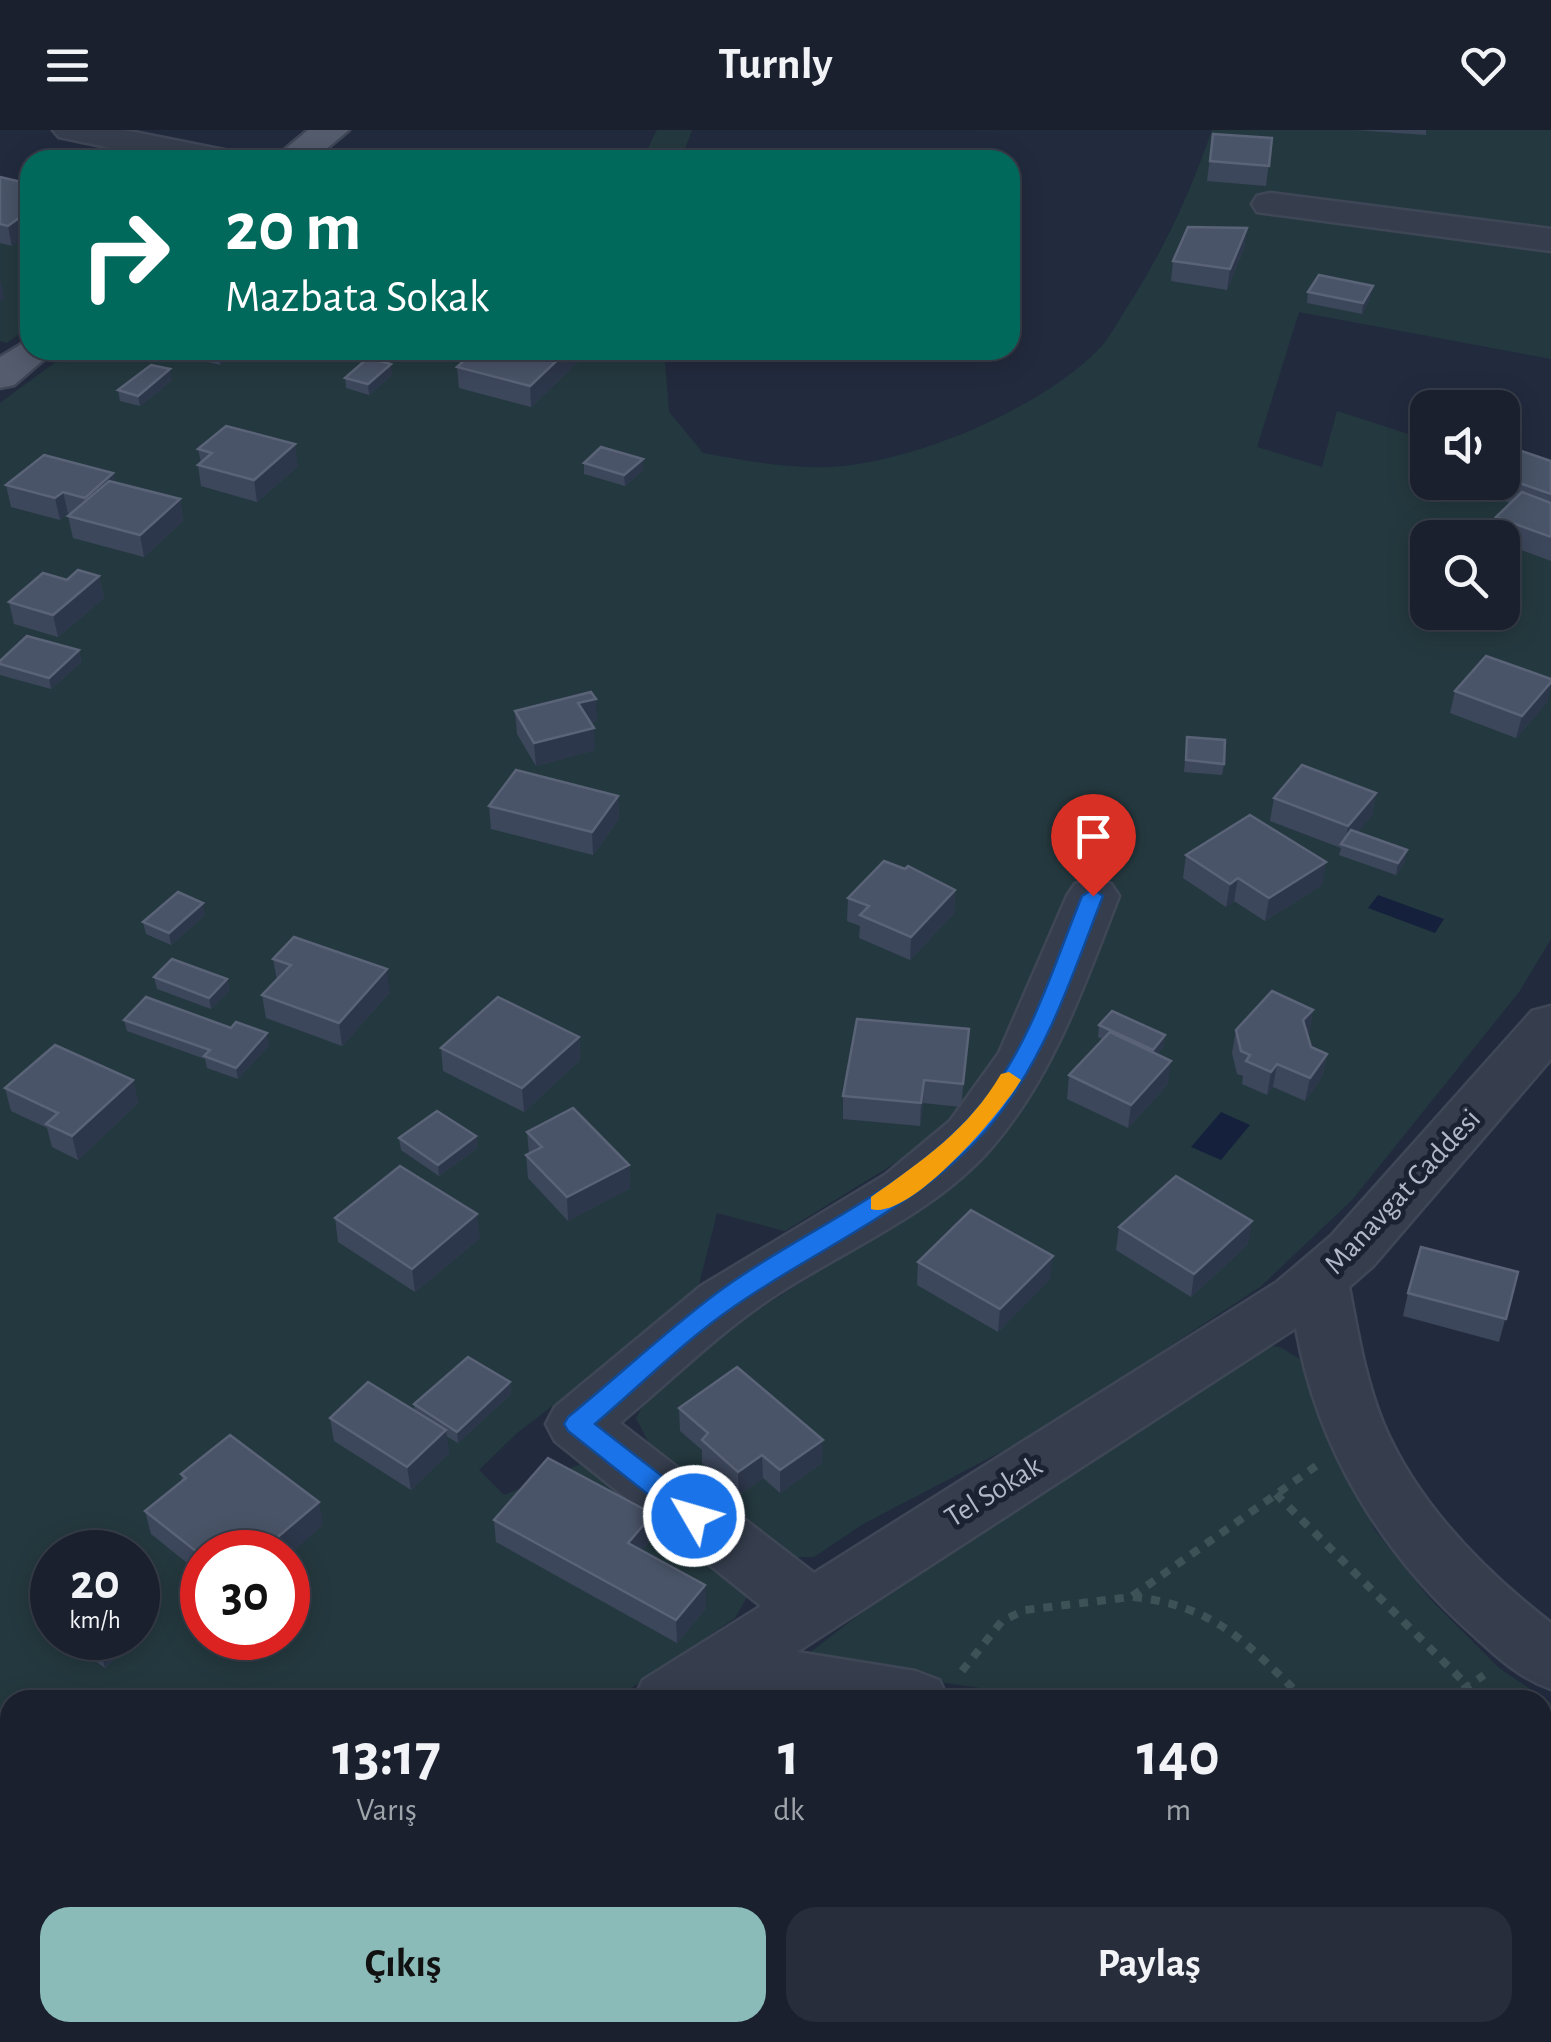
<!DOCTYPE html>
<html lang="tr">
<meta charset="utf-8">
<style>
:root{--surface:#1a202e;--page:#272d3a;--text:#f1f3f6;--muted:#9fa3aa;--line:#383e4a;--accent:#8bbbb9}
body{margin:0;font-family:"Alegreya Sans",sans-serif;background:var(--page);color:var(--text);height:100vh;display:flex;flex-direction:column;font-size:38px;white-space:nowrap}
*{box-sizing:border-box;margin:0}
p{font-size:32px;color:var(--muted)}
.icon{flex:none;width:55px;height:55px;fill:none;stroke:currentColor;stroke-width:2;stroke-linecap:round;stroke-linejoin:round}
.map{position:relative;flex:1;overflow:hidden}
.panel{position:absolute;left:0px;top:1560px;width:1552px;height:352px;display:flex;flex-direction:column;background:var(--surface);border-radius:30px 30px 0 0;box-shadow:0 5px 25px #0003,0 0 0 2px var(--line)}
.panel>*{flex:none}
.banner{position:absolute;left:20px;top:20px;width:1000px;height:210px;border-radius:30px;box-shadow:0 5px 25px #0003,0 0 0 2px var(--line);background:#00695c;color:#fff;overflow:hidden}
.fabs{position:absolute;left:1410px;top:260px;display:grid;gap:20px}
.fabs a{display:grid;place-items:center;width:110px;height:110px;border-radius:20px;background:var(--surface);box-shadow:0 5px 25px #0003,0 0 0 2px var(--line);font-size:50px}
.speed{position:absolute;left:30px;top:1400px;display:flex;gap:20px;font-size:50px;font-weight:700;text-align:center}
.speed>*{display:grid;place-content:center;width:130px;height:130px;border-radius:50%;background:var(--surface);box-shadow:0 5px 25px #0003,0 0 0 2px var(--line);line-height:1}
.speed small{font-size:25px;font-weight:400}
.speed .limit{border:15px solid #d22;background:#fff;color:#111}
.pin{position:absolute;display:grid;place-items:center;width:85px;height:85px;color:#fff;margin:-102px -42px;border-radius:50% 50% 50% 0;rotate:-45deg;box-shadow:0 0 10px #0007}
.pin .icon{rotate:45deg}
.me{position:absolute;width:110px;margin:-55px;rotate:308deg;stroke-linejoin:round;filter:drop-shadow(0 0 8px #0008)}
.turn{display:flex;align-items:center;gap:35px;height:210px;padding:0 40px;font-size:45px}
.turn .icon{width:130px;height:130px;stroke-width:2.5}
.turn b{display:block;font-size:70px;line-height:85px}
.eta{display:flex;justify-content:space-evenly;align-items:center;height:170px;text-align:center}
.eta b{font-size:60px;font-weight:700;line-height:70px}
.cta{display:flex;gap:20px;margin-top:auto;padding:20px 40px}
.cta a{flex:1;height:115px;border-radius:30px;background:var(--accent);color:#111;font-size:40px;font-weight:700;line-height:115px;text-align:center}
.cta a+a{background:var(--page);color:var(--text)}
header{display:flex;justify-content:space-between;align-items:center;height:130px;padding:0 40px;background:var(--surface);font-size:45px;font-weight:700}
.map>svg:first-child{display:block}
.green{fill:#24393f;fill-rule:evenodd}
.water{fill:#15213c}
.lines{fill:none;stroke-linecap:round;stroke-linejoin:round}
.minor-casing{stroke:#3f4757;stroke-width:5}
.primary-casing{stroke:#3f4757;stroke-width:5}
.path{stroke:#3d5257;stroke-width:8;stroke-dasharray:9 9;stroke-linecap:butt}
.minor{fill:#363e4e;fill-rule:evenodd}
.primary{fill:#545c6e;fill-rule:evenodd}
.wall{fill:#3d475c}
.shaded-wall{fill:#2d374b}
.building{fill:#495468;stroke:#5a6377;stroke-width:2.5}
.route{fill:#1a73e8;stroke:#114b97;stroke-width:2.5}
.slow{fill:#f59e0b}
.labels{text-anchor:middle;stroke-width:10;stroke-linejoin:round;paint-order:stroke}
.street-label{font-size:30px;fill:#b2b8c9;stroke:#1b2333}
</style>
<header><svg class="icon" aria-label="menu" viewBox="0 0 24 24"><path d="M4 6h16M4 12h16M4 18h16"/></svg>Turnly<svg class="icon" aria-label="heart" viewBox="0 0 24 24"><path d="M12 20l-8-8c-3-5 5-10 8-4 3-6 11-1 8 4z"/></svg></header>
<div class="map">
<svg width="1551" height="1912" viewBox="0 0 1551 1912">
<rect width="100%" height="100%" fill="#222b3e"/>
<g class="green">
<path d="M657,0H692L681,30H642Z"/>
<path d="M1212,0H1551V229L1299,182L1257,317L1322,337L1337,281L1427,310L1428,352L1551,351V809L1519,862L1352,1070L1260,1157L1037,1303L863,1394L814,1427H794L750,1412L651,1317L636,1288L652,1261L742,1190L870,1109L943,1055L1111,757L1085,750L1004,912L950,999L785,1101L717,1083L696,1166L517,1303L479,1340L504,1365L583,1333L751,1460L735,1488L614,1570H10V1732L0,1724V273L72,220H664L669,282L703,323C745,331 789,339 832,337C916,332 1043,278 1101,217C1111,206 1118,191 1126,179C1163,122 1190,64 1212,0ZM1428,408H1502V482H1428ZM52,1422H138V1508H52ZM202,1422H288V1508H202Z"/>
<path d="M0,53L30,59V196L7,213L0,211Z"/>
<path d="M1262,1215L1280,1217L1301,1230L1374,1399L1430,1469L1499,1538L1551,1573V1665L1543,1663L1542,1570H1060L799,1531L891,1460Z"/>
</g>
<g class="water">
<path d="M1378,765L1444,789L1435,803L1368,778Z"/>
<path d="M1221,982L1250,995L1221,1030L1191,1017Z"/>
</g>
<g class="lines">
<g class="minor-casing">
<g id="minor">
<path d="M53,0H124L234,22L239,30H168L59,7Z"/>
<path d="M1270,63L1551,99V121L1257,82L1252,74L1257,66Z"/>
<path d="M1093,750L1111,754L1119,766C1085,853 1054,945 992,1017C936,1082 850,1117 779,1163C721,1200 673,1249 620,1293L814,1443L1277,1152L1331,1106L1532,881L1551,876V929L1373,1136L1349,1157C1358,1203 1365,1249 1383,1293C1416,1372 1483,1440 1551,1493V1559C1519,1548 1496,1526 1471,1503C1381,1423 1317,1318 1296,1198L797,1522L915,1541L939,1550L949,1570H633L643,1550L761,1476L555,1311L546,1294L555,1277L701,1156L885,1045L950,991L999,923L1067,766L1075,754Z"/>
<path d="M1542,1668L1551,1671V1733L1542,1730Z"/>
<path d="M0,1736L10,1740V1811L0,1807Z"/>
<path d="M1542,1769L1551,1772V1838L1542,1835Z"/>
<path d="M379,1902H457L453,1912H375Z"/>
</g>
</g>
<g class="primary-casing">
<g id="primary">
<path d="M308,0H349L313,30H272Z"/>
<path d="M30,209V220H55L14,255L0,258V227Z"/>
</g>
</g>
<g class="path">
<path d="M1276,1364L1468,1556"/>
<path d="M1133,1467C1217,1476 1247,1514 1305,1570"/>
<path d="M962,1541L1002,1491L1025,1480L1131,1467L1316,1336"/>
<path d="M1448,1570L1484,1545"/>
</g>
<use href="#minor" class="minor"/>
<use href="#primary" class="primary"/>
</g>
<g class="wall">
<path d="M1355,0H1426V5Z"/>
<path d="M1213,4L1272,8L1266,56L1207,51Z"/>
<path d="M0,47L12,116L0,113Z"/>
<path d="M1247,98L1244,118L1227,160L1171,151L1173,131Z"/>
<path d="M1308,162L1371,166L1362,184L1307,173Z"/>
<path d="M195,220H238L220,235L196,229Z"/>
<path d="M476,220H582V228L531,277L459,258L457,237Z"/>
<path d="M392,245L369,265L346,258L345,248Z"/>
<path d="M172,250L140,276L120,271L118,260Z"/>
<path d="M1502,316L1551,331V431L1502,413V408H1492L1496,387L1510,373L1473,359L1475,352H1502Z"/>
<path d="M198,319L298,336L257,372L201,356L198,335L201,332Z"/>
<path d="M643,329V340L625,356L584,344V333Z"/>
<path d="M115,352L180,369L183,391L144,427L73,408L68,386L71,384L68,383L60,390L11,377L6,355Z"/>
<path d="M99,446L104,468L58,507L14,494L9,472L67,450Z"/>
<path d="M79,520L81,532L51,559L0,545V531Z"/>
<path d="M1551,549L1547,572L1516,608L1450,583L1455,561Z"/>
<path d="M515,581L597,591L591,593L595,620L536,636L517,604Z"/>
<path d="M1187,607L1224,634L1222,645L1184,642Z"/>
<path d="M1376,663L1372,685L1358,702L1405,731L1396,745L1339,725L1341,718L1270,691L1274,668Z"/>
<path d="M618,666L619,689L593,725L491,699L489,676Z"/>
<path d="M1186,725L1322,755L1265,791L1234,771L1226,777L1183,748Z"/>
<path d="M955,760L954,783L910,830L859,808L860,796L847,791L848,768Z"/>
<path d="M205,785L171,815L146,804L143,792Z"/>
<path d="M273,829L390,862L342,916L266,888L262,865L277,850Z"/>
<path d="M154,847L227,849L229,861L211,879L157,859Z"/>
<path d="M1313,880L1309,903L1307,905L1311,917L1327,924L1322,947L1305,971L1273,957L1267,965L1242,954L1243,946L1237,944L1232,923L1236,900Z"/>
<path d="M124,890L269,915L238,949L207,938L205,929L127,901Z"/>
<path d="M1099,895L1164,916L1157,924L1168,954L1128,998L1067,969L1069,945L1104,910L1098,907Z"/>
<path d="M969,899L961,977L923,973L920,996L843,989V966Z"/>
<path d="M579,907L580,930L524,982L443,941L441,918Z"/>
<path d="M133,950L138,973L78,1030L52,1017L47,998L11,981L5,958Z"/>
<path d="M527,1002L629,1035L630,1058L568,1091L528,1048L526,1025L529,1023Z"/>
<path d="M476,1006L477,1018L439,1046L401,1020L399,1008Z"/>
<path d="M335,1088L480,1108L415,1162L338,1112Z"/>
<path d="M1119,1097L1248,1114L1191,1167L1116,1120Z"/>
<path d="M918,1132L1050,1149L998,1202L917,1155Z"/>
<path d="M1518,1142L1499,1212L1403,1186L1408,1163Z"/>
<path d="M510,1252L511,1264L458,1313L446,1306L449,1323L411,1360L334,1311L330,1288L415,1281L414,1274Z"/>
<path d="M679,1278L822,1333L780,1363L763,1348L739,1365L702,1333V1320L680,1301Z"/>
<path d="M181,1344L323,1395L202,1422V1445L151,1404L145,1381L182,1351Z"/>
<path d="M494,1390L654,1406L642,1421L706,1478L677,1513L496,1412Z"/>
<path d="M63,1508H137L105,1538Z"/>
</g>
<g class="shaded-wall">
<path d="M30,80V103L12,116L8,96Z"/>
<path d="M1247,98L1244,118L1227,160L1230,139Z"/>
<path d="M0,148L5,169L0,171Z"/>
<path d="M1373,156L1371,166L1362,184L1363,173Z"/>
<path d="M223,220H238L220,235L218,224Z"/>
<path d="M568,220H582V228L531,277L530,256Z"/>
<path d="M391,234L392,245L369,265L368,254Z"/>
<path d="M170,239L172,250L140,276L138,266Z"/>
<path d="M295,314L298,336L257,372L254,350Z"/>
<path d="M643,329V340L625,356L624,345Z"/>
<path d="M113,343L118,365L89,389L85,368Z"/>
<path d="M63,362L68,383L60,390L55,368Z"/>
<path d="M180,369L183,391L144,427L140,405Z"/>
<path d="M99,446L104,468L58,507L53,485Z"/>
<path d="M79,520L81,532L51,559L49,548Z"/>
<path d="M1551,552L1547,572L1516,608L1522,586Z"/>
<path d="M596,569L597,591L580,596L578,573Z"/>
<path d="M594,598L595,620L536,636L534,613Z"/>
<path d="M1376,663L1372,685L1347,716L1345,715L1348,696Z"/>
<path d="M618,666L619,689L593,725L592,702Z"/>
<path d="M1407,720L1405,731L1396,745L1398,733Z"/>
<path d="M1326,732L1322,755L1265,791L1269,768Z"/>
<path d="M1238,748L1234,771L1226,777L1230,754Z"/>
<path d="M955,760L954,783L910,830L911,807Z"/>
<path d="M203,773L205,785L171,815L169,803Z"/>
<path d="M387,839L390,862L342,916L339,893Z"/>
<path d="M227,849L229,861L211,879L209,868Z"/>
<path d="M1313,880L1309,903L1299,913L1303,890Z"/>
<path d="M267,903L269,915L238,949L236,938Z"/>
<path d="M1165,905L1164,916L1151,931L1153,920Z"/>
<path d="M579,907L580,930L524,982L522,958Z"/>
<path d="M1327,924L1322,947L1305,971L1310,948Z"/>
<path d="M1171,931L1168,954L1128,998L1131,975Z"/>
<path d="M1277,934L1273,957L1267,965L1271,942Z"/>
<path d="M133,950L138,973L78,1030L72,1006Z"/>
<path d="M924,950L923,973L920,996L921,973Z"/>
<path d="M476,1006L477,1018L439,1046L438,1035Z"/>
<path d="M629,1035L630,1058L568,1091L567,1067Z"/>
<path d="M477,1084L480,1108L415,1162L412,1139Z"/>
<path d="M1252,1091L1248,1114L1191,1167L1194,1144Z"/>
<path d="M1053,1126L1050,1149L998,1202L1000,1179Z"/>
<path d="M510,1252L511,1264L458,1313L457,1302Z"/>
<path d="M446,1300L449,1323L411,1360L407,1337Z"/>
<path d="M823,1310L822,1333L780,1363V1340Z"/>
<path d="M762,1325L763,1348L739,1365L738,1342Z"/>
<path d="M319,1372L323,1395L288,1426V1422H260Z"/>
<path d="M653,1384L654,1406L630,1436L628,1413Z"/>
<path d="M705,1455L706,1478L677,1513L676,1490Z"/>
<path d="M150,1481L154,1492L138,1507V1493Z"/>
<path d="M122,1508H137L105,1538L102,1527Z"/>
<path d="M10,1887V1902H38L28,1912H0V1897Z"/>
</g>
<g class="building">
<path d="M1213,4L1272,8L1269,36L1210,31Z"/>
<path d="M0,47L30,54V80L8,96L0,94Z"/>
<path d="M1188,97L1247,98L1230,139L1173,131Z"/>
<path d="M1319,145L1373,156L1363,173L1308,162Z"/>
<path d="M201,220H223L218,224Z"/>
<path d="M476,220H568L530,256L457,237Z"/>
<path d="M368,228L391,234L368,254L345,248Z"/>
<path d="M151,235L170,239L138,266L118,260Z"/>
<path d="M226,296L295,314L254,350L198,335L212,323L198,319Z"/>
<path d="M1504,315L1551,331V364L1502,347V316Z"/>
<path d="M601,317L643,329L624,345L584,333Z"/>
<path d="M44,325L113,343L85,368L63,362L55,368L6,355Z"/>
<path d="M109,351L180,369L140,405L68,386Z"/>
<path d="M1522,362L1551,373V407L1496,387Z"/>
<path d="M78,440L99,446L53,485L9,472L43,443L67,450Z"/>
<path d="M27,506L79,520L49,548L0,534V531Z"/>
<path d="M1486,526L1551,549V552L1522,586L1455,561Z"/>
<path d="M591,562L596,569L578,573L594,598L534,613L515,581Z"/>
<path d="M1187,607L1225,610L1224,634L1186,630Z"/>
<path d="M1302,635L1376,663L1348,696L1274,668Z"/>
<path d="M516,640L618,666L592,702L489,676Z"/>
<path d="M1250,685L1326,732L1269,768L1238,748L1230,754L1186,725Z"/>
<path d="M1351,700L1407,720L1398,733L1341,714Z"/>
<path d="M884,731L905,739L908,736L955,760L911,807L860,785L869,776L848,768Z"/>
<path d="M178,762L203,773L169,803L143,792Z"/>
<path d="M294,807L387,839L339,893L262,865L291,835L273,829Z"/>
<path d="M172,829L227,849L209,868L154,847Z"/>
<path d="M1272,861L1313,880L1303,890L1311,917L1327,924L1310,948L1277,934L1271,942L1246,931L1250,925L1241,921L1236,900Z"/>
<path d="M146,867L231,898L236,892L267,903L236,938L204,926L210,920L124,890Z"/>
<path d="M498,867L579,907L522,958L441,918Z"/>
<path d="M1112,881L1165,905L1153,920L1099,895Z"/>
<path d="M857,889L969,899L963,954L924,950L921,973L843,966Z"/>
<path d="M1110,902L1171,931L1131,975L1069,945Z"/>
<path d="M55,915L133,950L72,1006L46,994L58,983L5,958Z"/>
<path d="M573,978L629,1035L567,1067L526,1025L542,1017L527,1002Z"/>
<path d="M437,981L476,1006L438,1035L399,1008Z"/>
<path d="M400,1036L477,1084L412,1139L335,1088Z"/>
<path d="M1176,1046L1252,1091L1194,1144L1119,1097Z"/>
<path d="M971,1080L1053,1126L1000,1179L918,1132Z"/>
<path d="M1421,1117L1518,1142L1506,1189L1408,1163Z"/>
<path d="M468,1227L510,1252L457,1302L414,1274Z"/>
<path d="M737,1237L823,1310L780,1340L762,1325L738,1342L702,1310L708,1303L679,1278Z"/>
<path d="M368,1252L446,1300L407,1337L330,1288Z"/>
<path d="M230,1305L319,1372L260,1422H202V1426L145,1381L186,1348L181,1344Z"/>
<path d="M548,1328L653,1384L628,1413L705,1455L676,1490L494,1390Z"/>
<path d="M138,1471L150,1481L138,1493Z"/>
<path d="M75,1508H122L102,1527Z"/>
<path d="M0,1794L10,1803V1887L0,1897Z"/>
<path d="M75,1902H132L143,1912H65Z"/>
</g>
<path class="route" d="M1093,759L1103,766C1075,838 1050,916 1003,979C937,1070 825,1113 735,1176C685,1210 641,1255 595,1294L703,1378L707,1386L703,1393H684L568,1301L564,1294L568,1287C617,1247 664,1203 714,1165C804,1098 912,1060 984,971C1031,914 1054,834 1082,766Z"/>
<path class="slow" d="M1009,942L1021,950C1002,982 910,1091 871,1079V1067C922,1031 969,999 1001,944Z"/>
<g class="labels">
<g class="street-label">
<text transform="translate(1402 1061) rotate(-47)" y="10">Manavgat Caddesi</text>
<text transform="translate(993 1361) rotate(-32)" y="10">Tel Sokak</text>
</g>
</g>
</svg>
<div class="fabs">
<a><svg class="icon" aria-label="sound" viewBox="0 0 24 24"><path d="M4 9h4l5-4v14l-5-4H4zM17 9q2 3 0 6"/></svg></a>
<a><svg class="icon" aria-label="search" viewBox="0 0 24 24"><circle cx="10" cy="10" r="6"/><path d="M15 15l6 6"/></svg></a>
</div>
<div class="speed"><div>20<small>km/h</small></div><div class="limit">30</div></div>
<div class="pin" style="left:1093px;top:766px;background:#d93025"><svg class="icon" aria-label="arrive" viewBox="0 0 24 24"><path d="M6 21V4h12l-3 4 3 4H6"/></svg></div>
<svg class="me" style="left:694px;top:1386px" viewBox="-20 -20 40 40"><circle r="17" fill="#1a73e8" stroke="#fff" stroke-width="3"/><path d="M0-11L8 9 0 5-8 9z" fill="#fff"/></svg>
<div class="banner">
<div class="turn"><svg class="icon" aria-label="right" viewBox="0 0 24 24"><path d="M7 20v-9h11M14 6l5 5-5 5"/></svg><div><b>20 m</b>Mazbata Sokak</div></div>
</div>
<section class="panel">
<div class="eta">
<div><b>13:17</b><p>Varış</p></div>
<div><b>1</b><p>dk</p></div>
<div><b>140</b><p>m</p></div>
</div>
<div class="cta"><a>Çıkış</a><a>Paylaş</a></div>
</section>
</div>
